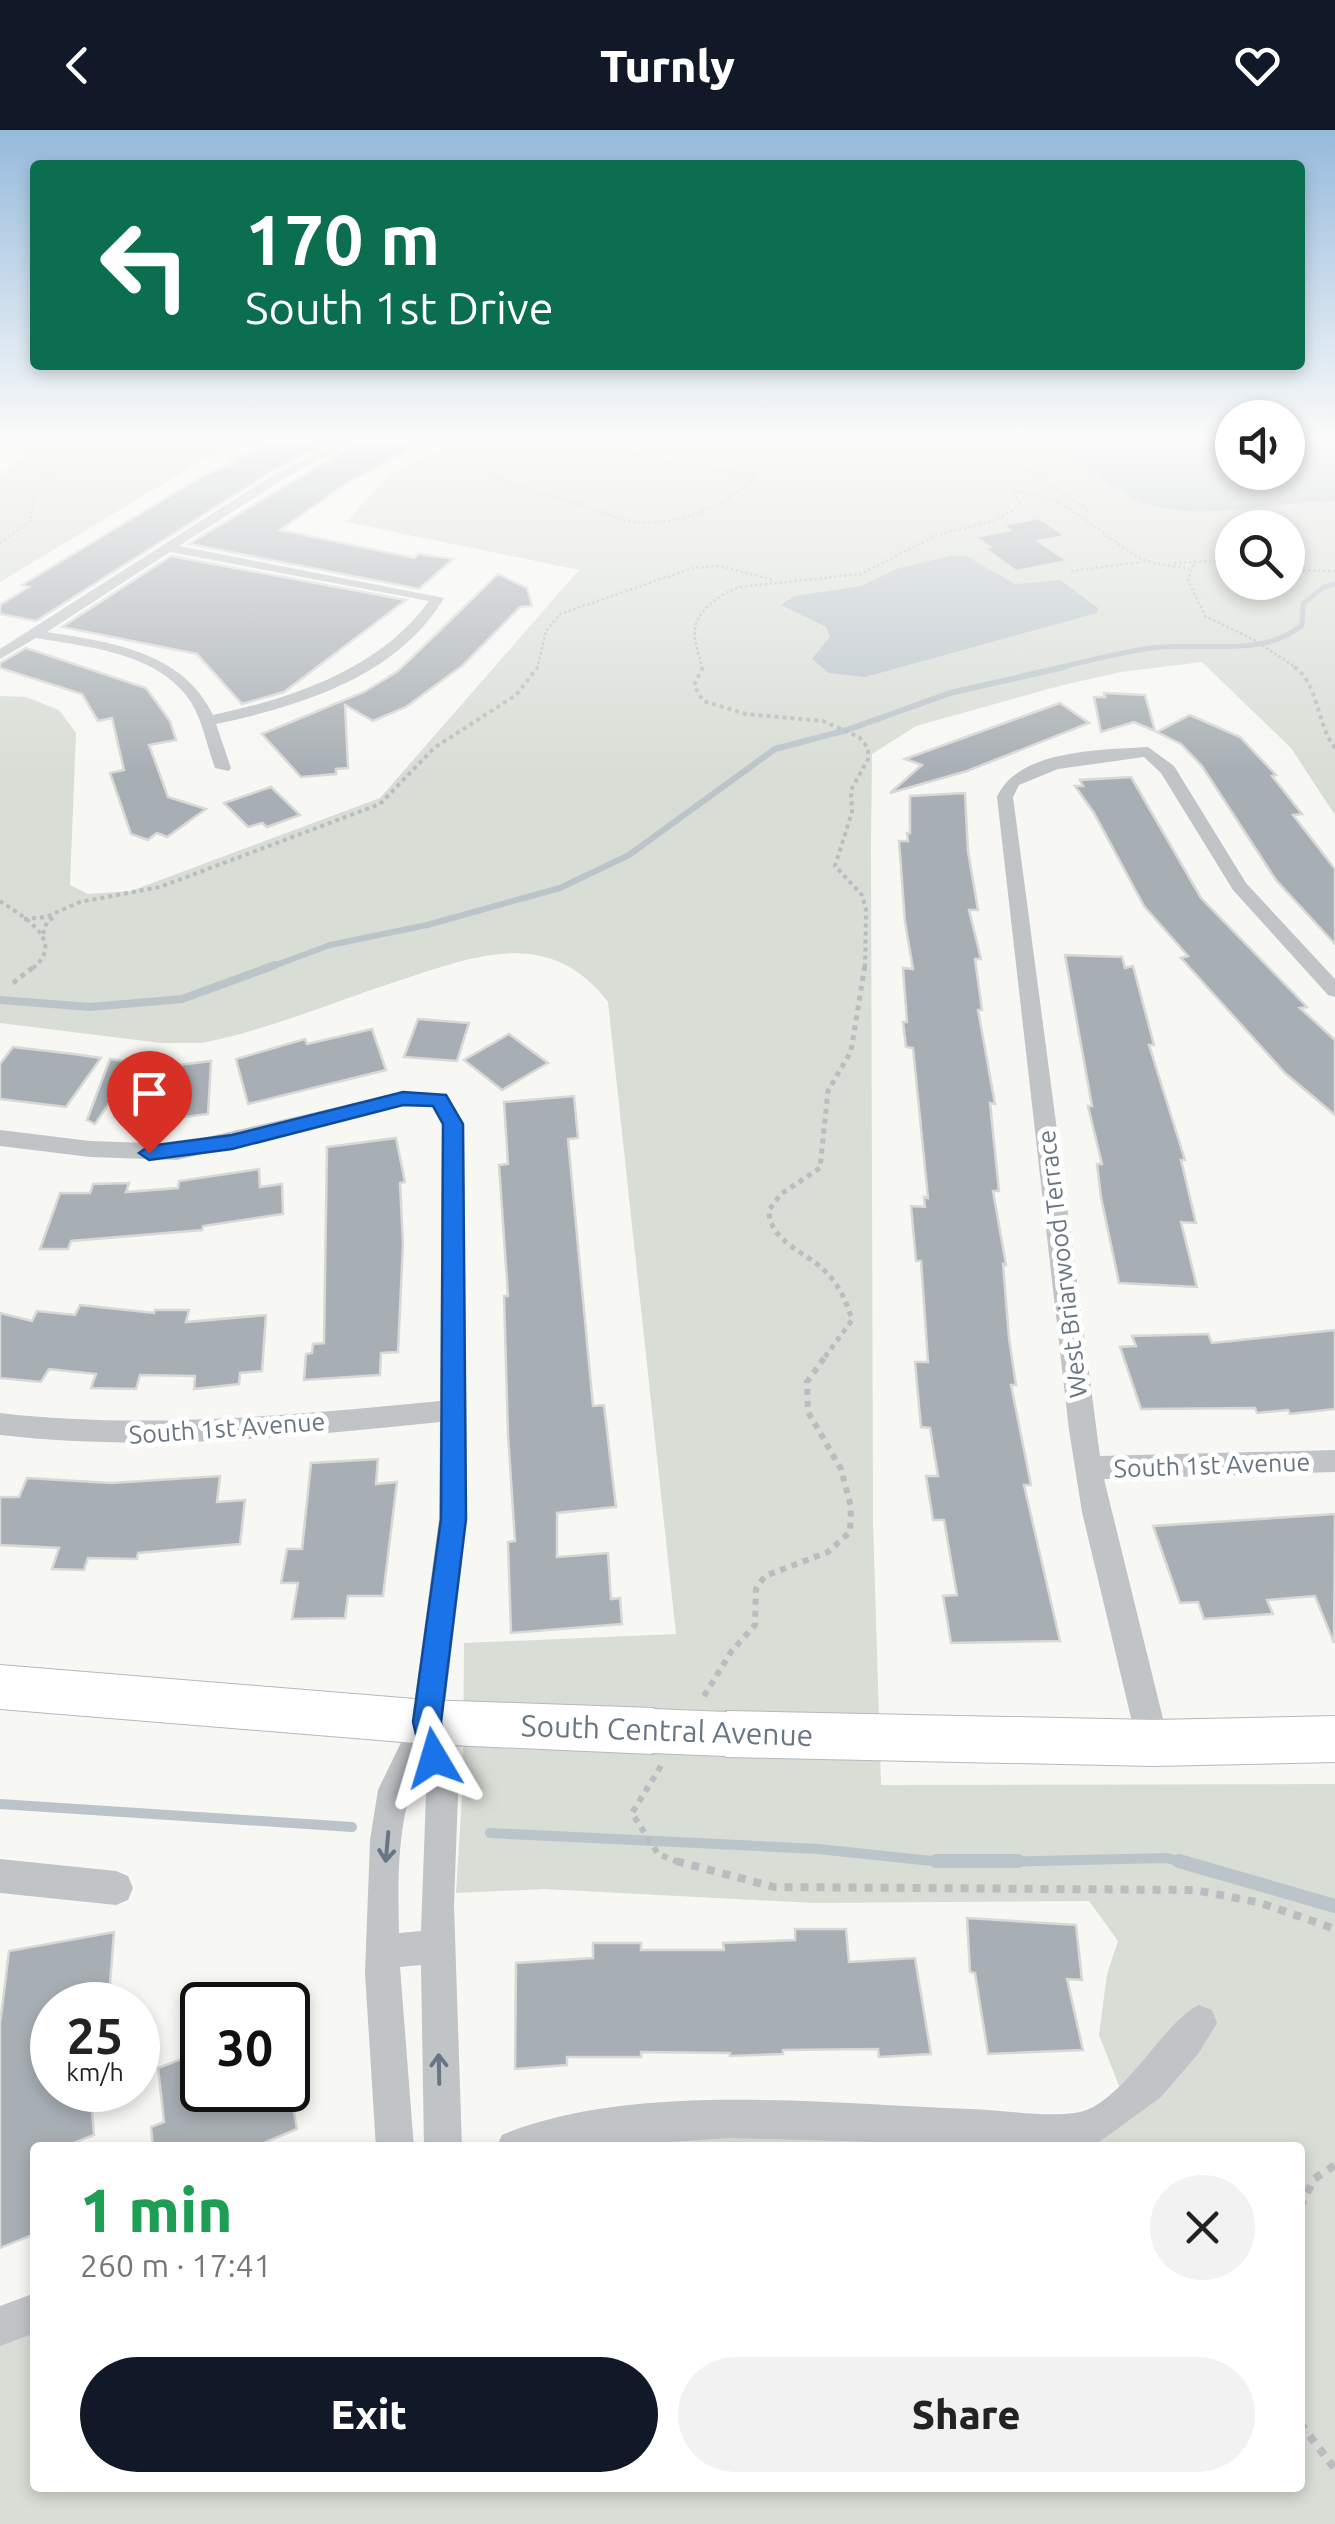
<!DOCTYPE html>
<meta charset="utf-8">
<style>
:root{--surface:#fff;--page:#f2f2f2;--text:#222;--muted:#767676;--accent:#111827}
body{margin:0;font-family:Ubuntu,sans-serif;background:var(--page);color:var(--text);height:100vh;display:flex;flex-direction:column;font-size:38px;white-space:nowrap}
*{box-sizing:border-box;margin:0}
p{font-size:32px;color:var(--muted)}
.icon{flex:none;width:55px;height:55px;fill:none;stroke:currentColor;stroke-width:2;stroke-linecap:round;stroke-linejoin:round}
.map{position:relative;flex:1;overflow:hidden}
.sheet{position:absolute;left:30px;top:2012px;width:1275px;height:350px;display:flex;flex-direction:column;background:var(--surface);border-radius:10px;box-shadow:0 5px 15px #0003}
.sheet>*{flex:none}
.guide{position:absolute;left:30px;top:30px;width:1275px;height:210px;border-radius:10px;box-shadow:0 5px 15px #0003;background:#0b6e4f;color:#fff;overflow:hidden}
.controls{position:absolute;left:1215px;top:270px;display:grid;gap:20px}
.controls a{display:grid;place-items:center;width:90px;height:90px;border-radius:50%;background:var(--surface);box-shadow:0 5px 15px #0003;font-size:50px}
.speed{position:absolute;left:30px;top:1852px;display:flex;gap:20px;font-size:50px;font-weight:700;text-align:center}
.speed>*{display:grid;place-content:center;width:130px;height:130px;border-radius:50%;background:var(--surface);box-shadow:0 5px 15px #0003;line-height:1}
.speed small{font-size:25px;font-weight:400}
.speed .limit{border:5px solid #111;border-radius:15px;background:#fff;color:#111}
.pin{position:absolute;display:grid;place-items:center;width:85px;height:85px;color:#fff;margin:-102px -42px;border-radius:50% 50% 50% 0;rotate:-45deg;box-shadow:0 0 10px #0007}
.pin .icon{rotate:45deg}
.me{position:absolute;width:110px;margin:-55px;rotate:353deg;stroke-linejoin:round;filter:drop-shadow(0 0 8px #0008)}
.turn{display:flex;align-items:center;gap:35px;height:210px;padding:0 50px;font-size:45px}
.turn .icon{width:130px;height:130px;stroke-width:2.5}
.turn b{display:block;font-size:70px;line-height:85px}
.round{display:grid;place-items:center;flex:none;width:105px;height:105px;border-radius:52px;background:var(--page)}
.headline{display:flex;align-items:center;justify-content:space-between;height:170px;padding:0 50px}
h1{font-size:60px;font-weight:800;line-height:75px;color:#1e9e55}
.cta{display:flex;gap:20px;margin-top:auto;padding:20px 50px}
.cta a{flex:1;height:115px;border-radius:60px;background:var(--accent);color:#fff;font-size:40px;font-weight:800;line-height:115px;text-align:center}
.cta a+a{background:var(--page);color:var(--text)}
header{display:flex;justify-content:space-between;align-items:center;height:130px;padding:0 50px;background:var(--accent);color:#fff;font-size:45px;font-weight:800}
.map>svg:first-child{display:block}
.green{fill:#d8ddd5;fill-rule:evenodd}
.water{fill:#bac4c9}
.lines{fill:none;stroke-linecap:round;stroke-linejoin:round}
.stream-far4{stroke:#bac4c9;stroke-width:5}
.stream-far3{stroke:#bac4c9;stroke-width:6}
.stream-far2{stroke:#bac4c9;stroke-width:8}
.stream-far1{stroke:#bac4c9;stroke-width:10}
.stream{stroke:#bac4c9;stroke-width:14}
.building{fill:#a8afb4;stroke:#d8d8d6;stroke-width:2.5}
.secondary-casing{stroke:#b5b9bd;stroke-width:2}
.path-far4{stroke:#babdbf;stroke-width:2.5;stroke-dasharray:2.5 2.5;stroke-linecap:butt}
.path-far3{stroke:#babdbf;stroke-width:4;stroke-dasharray:4 4;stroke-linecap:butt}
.path-far2{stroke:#babdbf;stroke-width:5;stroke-dasharray:5 5;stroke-linecap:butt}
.path-far1{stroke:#babdbf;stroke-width:6;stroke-dasharray:6 6;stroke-linecap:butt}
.path{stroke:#babdbf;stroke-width:8;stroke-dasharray:8 8;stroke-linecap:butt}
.street{fill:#c0c4c7;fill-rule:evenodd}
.secondary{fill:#fff;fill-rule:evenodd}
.secondary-bridge-casing{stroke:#b5b9bd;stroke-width:46;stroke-linecap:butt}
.secondary-bridge{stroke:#fff;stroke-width:44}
.oneway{stroke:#687683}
.route{fill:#1a73e8;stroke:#114b97;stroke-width:2.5}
.labels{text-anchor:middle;stroke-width:10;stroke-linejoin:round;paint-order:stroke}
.street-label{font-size:25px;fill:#687683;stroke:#fff}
.near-street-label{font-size:30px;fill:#687683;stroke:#fff}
</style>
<header><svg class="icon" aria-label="back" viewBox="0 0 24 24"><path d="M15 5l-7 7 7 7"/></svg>Turnly<svg class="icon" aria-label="heart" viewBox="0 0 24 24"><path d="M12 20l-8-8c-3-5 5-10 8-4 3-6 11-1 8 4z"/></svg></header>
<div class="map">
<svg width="1335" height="2394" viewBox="0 0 1335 2394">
<rect width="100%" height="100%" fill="#f7f7f4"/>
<g class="green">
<path d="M10,309H251L201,331L0,452V345L26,323Z"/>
<path d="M459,309H1232V342H1288V309H1335V685L1291,618L1202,532L1121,542L1063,555L916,596L872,624L871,717L873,1390L881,1655L1335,1654V2394H0V2196L35,2183V2358H1300V2018L515,2017L579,1998L1084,2002L1127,1976L1099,1905L1107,1844L1118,1811L1089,1771L813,1773L544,1759L456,1763L463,1651L464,1513L676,1504L608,872C549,794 470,827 392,853C330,873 266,901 201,913H161L0,893V566L26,567L59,580L76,603L70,755L88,764L131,761L380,668L579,440L346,392L388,346ZM1232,398H1288V452H1232Z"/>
</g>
<g class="water">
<path d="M1049,309H1232V342H1288V309H1335V371C1276,371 1186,396 1133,368C1103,352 1076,329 1049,309Z"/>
<path d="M951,426H966L1015,454L1060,450L1098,478L1097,483L865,547L829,543L812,529L830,507L826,497L781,475L794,466L861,456L899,438Z"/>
</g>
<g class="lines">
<path class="stream-far4" d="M1053,539C1085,532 1119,522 1152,518C1200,511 1262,529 1302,495L1303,474L1324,457L1335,454"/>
<path class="stream-far3" d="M268,838L330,815L427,795L560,758L629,725L775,619L847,600L950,563L1064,537"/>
<path class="stream-far2" d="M0,870L90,877L182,869L275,835"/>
<g class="stream-far1">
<path d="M0,1674L352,1697"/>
<path d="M490,1703L818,1719L951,1733L1167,1728L1188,1734"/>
</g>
<g class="stream">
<path d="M936,1731H1018"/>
<path d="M1179,1731L1335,1776"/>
</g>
</g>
<g class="building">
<path d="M276,309H337L274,340L36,491L0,484V475L29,457L22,455L201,347L234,332L229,330Z"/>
<path d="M363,309H429L344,355L280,400L414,428L419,424L453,429L419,459L189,414Z"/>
<path d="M1039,388L1066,406L1038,411L1068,431L1016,441L984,418L990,417L975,407L1010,400L1003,395Z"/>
<path d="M171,426L406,470L284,562L242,574L197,524L62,497Z"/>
<path d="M498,444L527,458L532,476L520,477L463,535L406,577L373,591L345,575L348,638L336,639V644L301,647L262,604L364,562L398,541Z"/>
<path d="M26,518L146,558L170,591L176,610L149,615L168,667L206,679L167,707L157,703L148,710L131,704L110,643L124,640L112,588L98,591L82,564L0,538V533Z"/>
<path d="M1104,563L1145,565L1155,601L1134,592L1101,602L1094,567H1105Z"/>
<path d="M1060,573L1089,593L967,641L890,663L922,635L905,629Z"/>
<path d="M1190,585L1240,607L1276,645L1272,646L1302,684L1293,685L1335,739V814L1276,750L1202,636L1181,614L1157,602Z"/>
<path d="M1131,647L1201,768L1307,877L1300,878L1335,910V985L1285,943L1181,828L1188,826L1144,776L1094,683L1075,656H1083L1080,650Z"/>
<path d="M271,657L300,685L267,697L262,693L248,697L224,673Z"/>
<path d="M965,663L968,721L978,780H969L981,829H975L982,880H978L995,974L990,973L999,1061H993L1006,1135L1003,1134L1009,1208L1016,1255H1011L1031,1355H1024L1060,1511L951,1513L943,1466L957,1465L944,1390H933L926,1346H938L930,1298L921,1297L915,1232H928L921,1131H916L911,1076L925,1077L924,1067L928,1068L913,918L906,917L903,892H907L903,838L913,839L905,792L899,711H908L907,703H910V666Z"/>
<path d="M1065,825L1122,827L1125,838L1133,836L1154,915H1149L1185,1030H1181L1196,1093L1181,1092L1197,1157L1119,1153L1101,1067L1097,1034H1102L1088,976H1092Z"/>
<path d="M418,889L469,893L457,931L404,927Z"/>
<path d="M372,899L386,940L248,974L236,929L305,909L307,914Z"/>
<path d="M509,904L548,933L502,960L464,930Z"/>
<path d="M13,917L74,924L101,928L66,977L0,969V934Z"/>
<path d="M110,929L137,933L95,994L87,990Z"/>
<path d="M211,931L208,984L161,990L162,979L149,980L154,938Z"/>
<path d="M574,966L578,1008L568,1009L593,1276L604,1275L616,1377L557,1383V1427L608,1423L611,1469L620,1468L622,1494L511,1503L508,1412L515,1411L508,1305L504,1166H508L499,1035L508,1034L504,972Z"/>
<path d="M396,1008L405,1052L400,1053L403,1114L398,1222L381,1223L380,1245L304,1250L306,1224L312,1223L313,1214L324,1213L327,1017Z"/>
<path d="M259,1039L260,1057L282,1054L283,1084L203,1096L202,1100L71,1111L68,1119H40L60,1063H90L93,1054L129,1053L126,1062L178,1058L179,1051Z"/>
<path d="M80,1175L154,1183L155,1180H189L186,1192L266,1185L262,1241L240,1243L239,1254L194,1259L195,1246L140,1245L136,1259L91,1258L96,1244L49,1239L41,1252L0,1248V1183L32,1191L37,1181L75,1185Z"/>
<path d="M1335,1200V1279L1290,1284L1288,1280L1257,1283L1255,1278L1141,1279L1120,1217L1136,1216L1132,1206L1208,1204L1212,1213Z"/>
<path d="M378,1329L376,1354L397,1352L383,1466H348L345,1488L292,1489L298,1453H281L287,1419H302L311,1333Z"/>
<path d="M220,1346L217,1372L245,1370L240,1414L138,1423L137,1429L88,1428L84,1440L52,1439L59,1418L0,1415V1367H19L27,1348L111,1353Z"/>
<path d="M1335,1384L1334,1513L1315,1466L1267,1470L1273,1484L1204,1489L1198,1472L1180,1473L1153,1396Z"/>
<path d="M967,1788L1076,1795L1082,1850L1067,1849L1083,1920L988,1924L975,1843L970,1842Z"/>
<path d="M795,1799H846L849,1832L915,1828L931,1924L879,1927L878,1919L783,1920V1924L730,1926V1923L641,1922V1927H567V1935L515,1939L516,1833L593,1828V1813H641V1820H724L723,1813L795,1810Z"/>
<path d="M114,1802L110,1854L93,1857L94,1875H52V1960H90L94,2005L61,2018H35V2104L0,2118V1894L9,1821Z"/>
<path d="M202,1921V1960H290L297,1999L252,2018H153L151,1997L164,1992L158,1938Z"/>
</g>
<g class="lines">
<g class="secondary-casing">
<g id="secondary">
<path d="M0,1535L427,1570L653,1578L670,1585L676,1601L670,1617L653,1624L427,1614L0,1579Z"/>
<path d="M726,1581L1153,1590L1335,1586V1632L1153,1636L726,1627L709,1620L703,1604L709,1588Z"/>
</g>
</g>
<g class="path-far4">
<path d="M540,309L491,327L484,339C514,358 544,365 579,374C594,378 609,386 623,390C669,400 720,380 753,349L754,345L749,344L675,335L671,326"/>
<path d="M579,309L672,334"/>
<path d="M981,311L1087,379V384"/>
<path d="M0,413L30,391L35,364L52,340L38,315L46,309"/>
<path d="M1195,430L1188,450L1205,486L1256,511L1298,539"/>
<path d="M1174,433L1232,430"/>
<path d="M1288,440L1335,441"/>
<path d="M1071,441L1141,432"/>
<path d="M537,539L546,501L560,484L693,438L719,436L774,450"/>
<path d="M702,539C701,529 696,519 695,508C691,483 719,465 739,457L861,444L937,405L993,391L1021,376L1012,361C1066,364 1093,399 1136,426C1151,435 1172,435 1189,439"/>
</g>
<g class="path-far3">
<path d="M703,537L694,555L703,571L746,584L823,591L859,607L868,618V629L851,660L852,682L835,736L862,765L866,780L865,838"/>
<path d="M1294,537C1318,552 1317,595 1335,618"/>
<path d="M0,771C22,786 67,810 33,838"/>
<path d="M24,789L46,787L80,772L160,757L380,674L434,618L516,565L538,537"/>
<path d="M43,804L47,792L55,786"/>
</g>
<g class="path-far2">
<path d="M13,853L36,835"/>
<path d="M825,1227L852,1190C847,1172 839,1155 826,1142C807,1122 769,1112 769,1080L781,1064L820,1038L828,961L851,921L865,835"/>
</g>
<g class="path-far1">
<path d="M704,1566L731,1522L755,1495L756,1459L765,1446L828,1422L850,1402L851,1377L841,1339L808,1282L807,1252L827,1224"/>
<path d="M661,1636L632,1683L658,1724L683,1734"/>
</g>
<g class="path">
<path d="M676,1731L774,1757L1195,1760L1261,1773L1335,1799"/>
<path d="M1300,2077L1314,2049L1335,2035"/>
<path d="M1300,2293L1335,2339"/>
</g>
<g class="street">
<path d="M345,309H360L284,349L179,416L444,468C397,547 300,576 216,594L231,638L229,641L215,638C207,616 203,592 191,572C159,523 89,517 36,508L0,529V519L276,343ZM170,422L429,471C379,540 292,568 213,585C183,521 109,512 47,502Z"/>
<path d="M805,309H817L810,319L800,317Z"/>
<path d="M1148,617L1174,636L1246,753L1335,849V867L1328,865L1233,760L1161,643L1144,627L1058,639L1019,655L1013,667L1100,1326L1335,1320V1342L1104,1349L1169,1613L1164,1624L1153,1628L1142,1624L1137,1613L1082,1382L1069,1300L997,667C1018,619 1102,620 1148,617Z"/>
<path d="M403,962L447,965L464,995L467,1389L443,1592L458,1664L454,1775L462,2018H424L421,1835L400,1837L414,2018H376L365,1843L370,1710L378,1660L412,1590L439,1389L440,1292C292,1307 148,1322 0,1305V1283C148,1300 292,1285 440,1271L442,995L432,977L403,976L177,1030L90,1027L0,1016V1000L90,1011L177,1014ZM421,1637L426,1664L421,1801L399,1803C398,1750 396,1686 421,1637Z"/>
<path d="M0,1729L116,1741L128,1746L133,1758L128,1770L116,1775L0,1763Z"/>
<path d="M1199,1875L1212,1880L1217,1893L1198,1924L1161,1967L1091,2018L731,2008L576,2018H496L502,2005C632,1951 828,1974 969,1979C1003,1980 1041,1987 1075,1983C1121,1978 1164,1890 1199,1875Z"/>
<path d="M35,2163V2203L0,2216V2176Z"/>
</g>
<use href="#secondary" class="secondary"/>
<g class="secondary-bridge-casing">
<path id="secondary-bridge" d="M653,1601L726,1604"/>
</g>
<use href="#secondary-bridge" class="secondary-bridge"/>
</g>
<defs><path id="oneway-shaft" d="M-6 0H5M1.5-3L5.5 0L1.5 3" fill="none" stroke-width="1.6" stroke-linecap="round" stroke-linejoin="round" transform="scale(2.5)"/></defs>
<g class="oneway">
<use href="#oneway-shaft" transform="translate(387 1717) rotate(95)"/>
<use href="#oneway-shaft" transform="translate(439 1939) rotate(-91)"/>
</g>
<linearGradient id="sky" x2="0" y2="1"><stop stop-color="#95badc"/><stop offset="0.48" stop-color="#fbfbfa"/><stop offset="1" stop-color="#fbfbfa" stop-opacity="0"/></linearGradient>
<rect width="1335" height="644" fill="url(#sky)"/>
<path class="route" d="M403,962L446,965L463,994L466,1389L441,1592L449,1628L445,1638L434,1642L424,1638L413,1592L441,1389L443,994L433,976L403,975L232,1019L149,1030L139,1023L149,1016L232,1005Z"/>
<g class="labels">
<g class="street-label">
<text transform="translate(1062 1134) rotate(-97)" y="9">West Briarwood Terrace</text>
<text transform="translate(227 1298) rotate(-4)" y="9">South 1st Avenue</text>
<text transform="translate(1212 1335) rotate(-2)" y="9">South 1st Avenue</text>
</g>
<g class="near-street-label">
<text transform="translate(667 1601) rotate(2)" y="10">South Central Avenue</text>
</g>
</g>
</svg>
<div class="controls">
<a><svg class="icon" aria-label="sound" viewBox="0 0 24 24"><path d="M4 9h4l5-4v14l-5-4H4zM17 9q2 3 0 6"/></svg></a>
<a><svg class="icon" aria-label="search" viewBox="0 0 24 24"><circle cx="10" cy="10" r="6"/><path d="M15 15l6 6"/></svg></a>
</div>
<div class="speed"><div>25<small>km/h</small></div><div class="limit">30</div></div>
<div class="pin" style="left:149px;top:1023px;background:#d93025"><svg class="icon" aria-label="arrive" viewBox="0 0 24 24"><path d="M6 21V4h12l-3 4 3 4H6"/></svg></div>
<svg class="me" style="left:434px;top:1628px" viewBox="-20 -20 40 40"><path d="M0-17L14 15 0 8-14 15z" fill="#1a73e8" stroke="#fff" stroke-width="4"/></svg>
<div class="guide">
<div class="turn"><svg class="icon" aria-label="left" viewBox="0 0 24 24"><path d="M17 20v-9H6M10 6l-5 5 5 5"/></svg><div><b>170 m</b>South 1st Drive</div></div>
</div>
<section class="sheet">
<div class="headline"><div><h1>1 min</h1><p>260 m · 17:41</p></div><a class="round"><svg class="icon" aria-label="close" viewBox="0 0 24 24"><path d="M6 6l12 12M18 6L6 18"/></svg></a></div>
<div class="cta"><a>Exit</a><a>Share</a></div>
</section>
</div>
